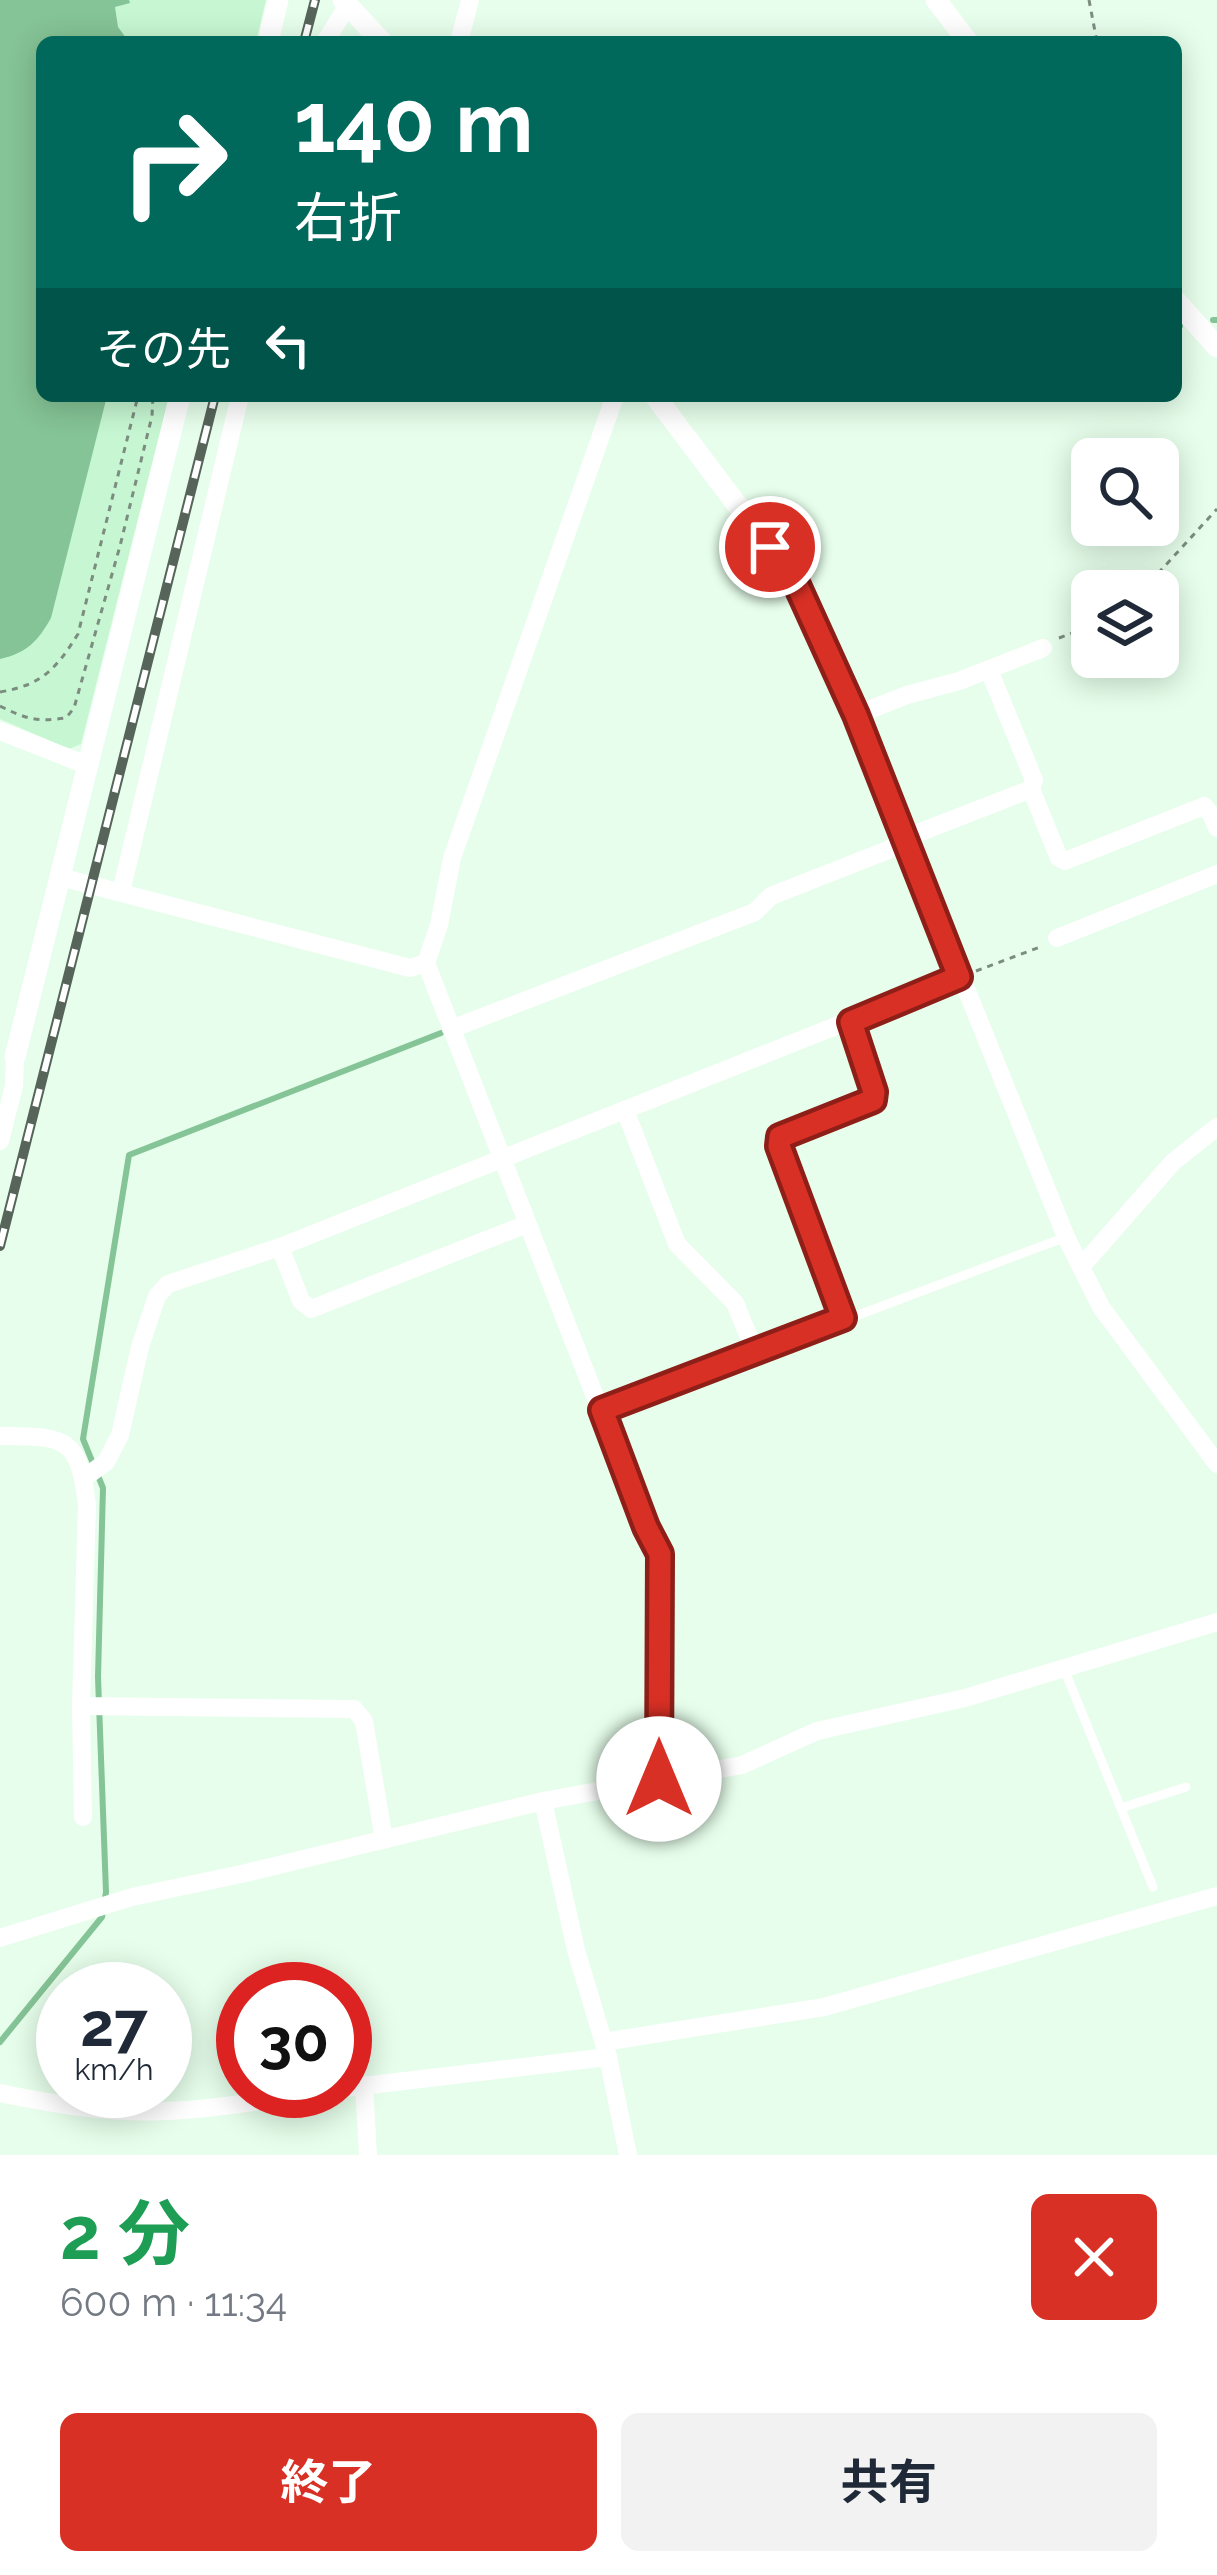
<!DOCTYPE html>
<html lang="ja">
<meta charset="utf-8">
<style>
:root{--surface:#fff;--page:#f2f2f3;--text:#1f2937;--muted:#747a83;--accent:#d93025}
body{margin:0;font-family:Raleway,"Noto Sans JP",sans-serif;background:var(--page);color:var(--text);height:100vh;display:flex;flex-direction:column;font-size:45px;white-space:nowrap}
*{box-sizing:border-box;margin:0}
p{font-size:39px;color:var(--muted)}
.icon{flex:none;width:66px;height:66px;fill:none;stroke:currentColor;stroke-width:2;stroke-linecap:round;stroke-linejoin:round}
.map{position:relative;height:2155px;overflow:hidden}
.drawer{display:flex;flex-direction:column;background:var(--surface);flex:1}
.drawer>*{flex:none}
.guide{position:absolute;left:36px;top:36px;width:1146px;height:366px;border-radius:18px;box-shadow:0 6px 30px #0003;background:#00695c;color:#fff;overflow:hidden}
.controls{position:absolute;left:1071px;top:438px;display:grid;gap:24px}
.controls a{display:grid;place-items:center;width:108px;height:108px;border-radius:18px;background:var(--surface);box-shadow:0 6px 30px #0003;font-size:60px}
.speed{position:absolute;left:36px;top:1962px;display:flex;gap:24px;font-size:60px;font-weight:700;text-align:center}
.speed>*{display:grid;place-content:center;width:156px;height:156px;border-radius:50%;background:var(--surface);box-shadow:0 6px 30px #0003;line-height:1}
.speed small{font-size:30px;font-weight:400}
.speed .limit{border:18px solid #d22;background:#fff;color:#111}
.pin{position:absolute;display:grid;place-items:center;width:102px;height:102px;color:#fff;margin:-51px;border:6px solid #fff;border-radius:50%;box-shadow:0 3px 12px #0007}
.me{position:absolute;width:132px;margin:-66px;rotate:0deg;stroke-linejoin:round;filter:drop-shadow(0 0 9px #0008)}
.turn{display:flex;align-items:center;gap:42px;height:252px;padding:0 60px;font-size:54px}
.turn .icon{width:156px;height:156px;stroke-width:2.5}
.turn b{display:block;font-size:84px;line-height:102px}
.then{display:flex;align-items:center;height:114px;padding:0 60px;background:#0003;gap:24px;font-size:45px}
.round{display:grid;place-items:center;flex:none;width:126px;height:126px;border-radius:18px;background:var(--page)}
.headline{display:flex;align-items:center;justify-content:space-between;height:204px;padding:0 60px}
h1{font-size:72px;font-weight:700;line-height:90px;color:#1e9e55}
.button{display:flex;gap:24px;margin-top:auto;padding:24px 60px}
.button a{flex:1;height:138px;border-radius:18px;background:var(--accent);color:#fff;font-size:48px;font-weight:700;line-height:138px;text-align:center}
.button a+a{background:var(--page);color:var(--text)}
.map>svg:first-child{display:block}
.green{fill:#c6f7d2}
.water{fill:#85c496}
.lines{fill:none;stroke-linecap:round;stroke-linejoin:round}
.stream{stroke:#85c496;stroke-width:6}
.path{stroke:#7c8d80;stroke-width:3;stroke-dasharray:6 6;stroke-linecap:butt}
.service{stroke:#fff;stroke-width:9}
.minor{stroke:#fff;stroke-width:18}
.tertiary{stroke:#fff;stroke-width:21}
.rail-casing{stroke:#56645a;stroke-width:10}
.rail{stroke:#fff;stroke-width:6;stroke-dasharray:18;stroke-linecap:butt}
.route-casing{stroke:#8d1f18;stroke-width:30}
.route{stroke:#d93025;stroke-width:21}
</style>
<div class="map">
<svg width="1217" height="2155" viewBox="0 0 1217 2155">
<rect width="100%" height="100%" fill="#e6feeb"/>
<path class="green" d="M0,0H266L256,42H42V396H169L81,744L69,749L0,719Z"/>
<path class="water" d="M0,0H129L130,3L115,7L118,27L129,42H42V396H107L51,618C38,641 27,653 0,659Z"/>
<g class="lines">
<g class="stream">
<path d="M1213,320H1217"/>
<path d="M1176,327L1180,326"/>
<path d="M0,2042L102,1917L106,1892L98,1677L103,1488L83,1439L129,1155L441,1033"/>
</g>
<g class="path">
<path d="M1089,0L1097,42"/>
<path d="M1142,591L1217,509"/>
<path d="M1059,638L1092,626"/>
<path d="M0,692C42,685 56,669 78,634L138,396"/>
<path d="M0,706C26,719 36,722 66,718L74,708L120,546L152,416L153,396"/>
<path d="M976,971L1040,947"/>
</g>
<g class="service">
<path d="M843,1318L853,1317L1066,1237"/>
<path d="M1064,1669L1153,1887"/>
<path d="M1121,1808L1186,1787"/>
</g>
<g class="minor">
<path d="M325,42L348,5"/>
<path d="M459,42L470,0"/>
<path d="M615,396L452,858L439,925L426,963L646,1527L660,1554V1779"/>
<path d="M796,583L856,715L1066,1237L1101,1307L1217,1464"/>
<path d="M856,715L907,695L959,681L1043,648"/>
<path d="M0,731L89,766"/>
<path d="M1031,789L1059,858L1065,861L1204,806L1211,814L1217,828"/>
<path d="M60,877L410,968L426,963"/>
<path d="M121,892L240,396"/>
<path d="M1057,938L1217,874"/>
<path d="M451,1029L755,912L771,896L888,850L905,838L1031,789L1034,780L989,670"/>
<path d="M625,1110L677,1244L735,1303L755,1352"/>
<path d="M0,1141L14,1086L15,1057"/>
<path d="M280,1247L301,1301L311,1309L527,1224"/>
<path d="M1081,1267L1173,1162L1217,1127"/>
<path d="M601,1410L843,1318L779,1146L780,1137L873,1100L874,1092L851,1022"/>
<path d="M0,1436C63,1437 79,1434 87,1505L81,1706L354,1709L364,1721L384,1840"/>
<path d="M84,1478L106,1462L120,1435L140,1347L157,1296L168,1284L280,1247L959,977"/>
<path d="M81,1706L83,1817"/>
<path d="M543,1801L576,1950L608,2057L628,2155"/>
<path d="M0,1938L132,1897L246,1873L543,1801L742,1765L817,1731L965,1698L1217,1622"/>
<path d="M604,2042L824,2007L1217,1896"/>
<path d="M364,2085L368,2155"/>
<path d="M345,2088L608,2057"/>
<path d="M0,2093C54,2104 111,2114 166,2111C219,2109 271,2099 323,2091"/>
</g>
<g class="tertiary">
<path d="M343,0L382,42"/>
<path d="M936,0L968,42"/>
<path d="M268,42L278,0"/>
<path d="M1176,301L1217,347"/>
<path d="M655,396L796,583"/>
<path d="M15,1057L180,396"/>
</g>
<g class="rail-casing">
<g id="rail">
<path d="M304,42L315,0"/>
<path d="M0,1246L215,396"/>
</g>
</g>
<use href="#rail" class="rail"/>
</g>
<g class="lines">
<g class="route-casing">
<path id="route" d="M659,1779L660,1554L646,1527L602,1410L843,1318L779,1146L780,1137L873,1100L874,1092L851,1022L959,977L856,715L796,583L770,547"/>
</g>
<use href="#route" class="route"/>
</g>
</svg>
<div class="controls">
<a><svg class="icon" aria-label="search" viewBox="0 0 24 24"><circle cx="10" cy="10" r="6"/><path d="M15 15l6 6"/></svg></a>
<a><svg class="icon" aria-label="layers" viewBox="0 0 24 24"><path d="M12 4l9 5-9 5-9-5zM3 14l9 5 9-5"/></svg></a>
</div>
<div class="speed"><div>27<small>km/h</small></div><div class="limit">30</div></div>
<div class="pin" style="left:770px;top:547px;background:#d93025"><svg class="icon" aria-label="arrive" viewBox="0 0 24 24"><path d="M6 21V4h12l-3 4 3 4H6"/></svg></div>
<svg class="me" style="left:659px;top:1779px" viewBox="-20 -20 40 40"><circle r="19" fill="#fff"/><path d="M0-13L10 11 0 6-10 11z" fill="#d93025"/></svg>
<div class="guide">
<div class="turn"><svg class="icon" aria-label="right" viewBox="0 0 24 24"><path d="M7 20v-9h11M14 6l5 5-5 5"/></svg><div><b>140 m</b>右折</div></div>
<div class="then">その先<svg class="icon" aria-label="left" viewBox="0 0 24 24"><path d="M17 20v-9H6M10 6l-5 5 5 5"/></svg></div>
</div>
</div>
<section class="drawer">
<div class="headline"><div><h1>2 分</h1><p>600 m · 11:34</p></div><a class="round" style="background:#d93025;color:#fff"><svg class="icon" aria-label="close" viewBox="0 0 24 24"><path d="M6 6l12 12M18 6L6 18"/></svg></a></div>
<div class="button"><a>終了</a><a>共有</a></div>
</section>
